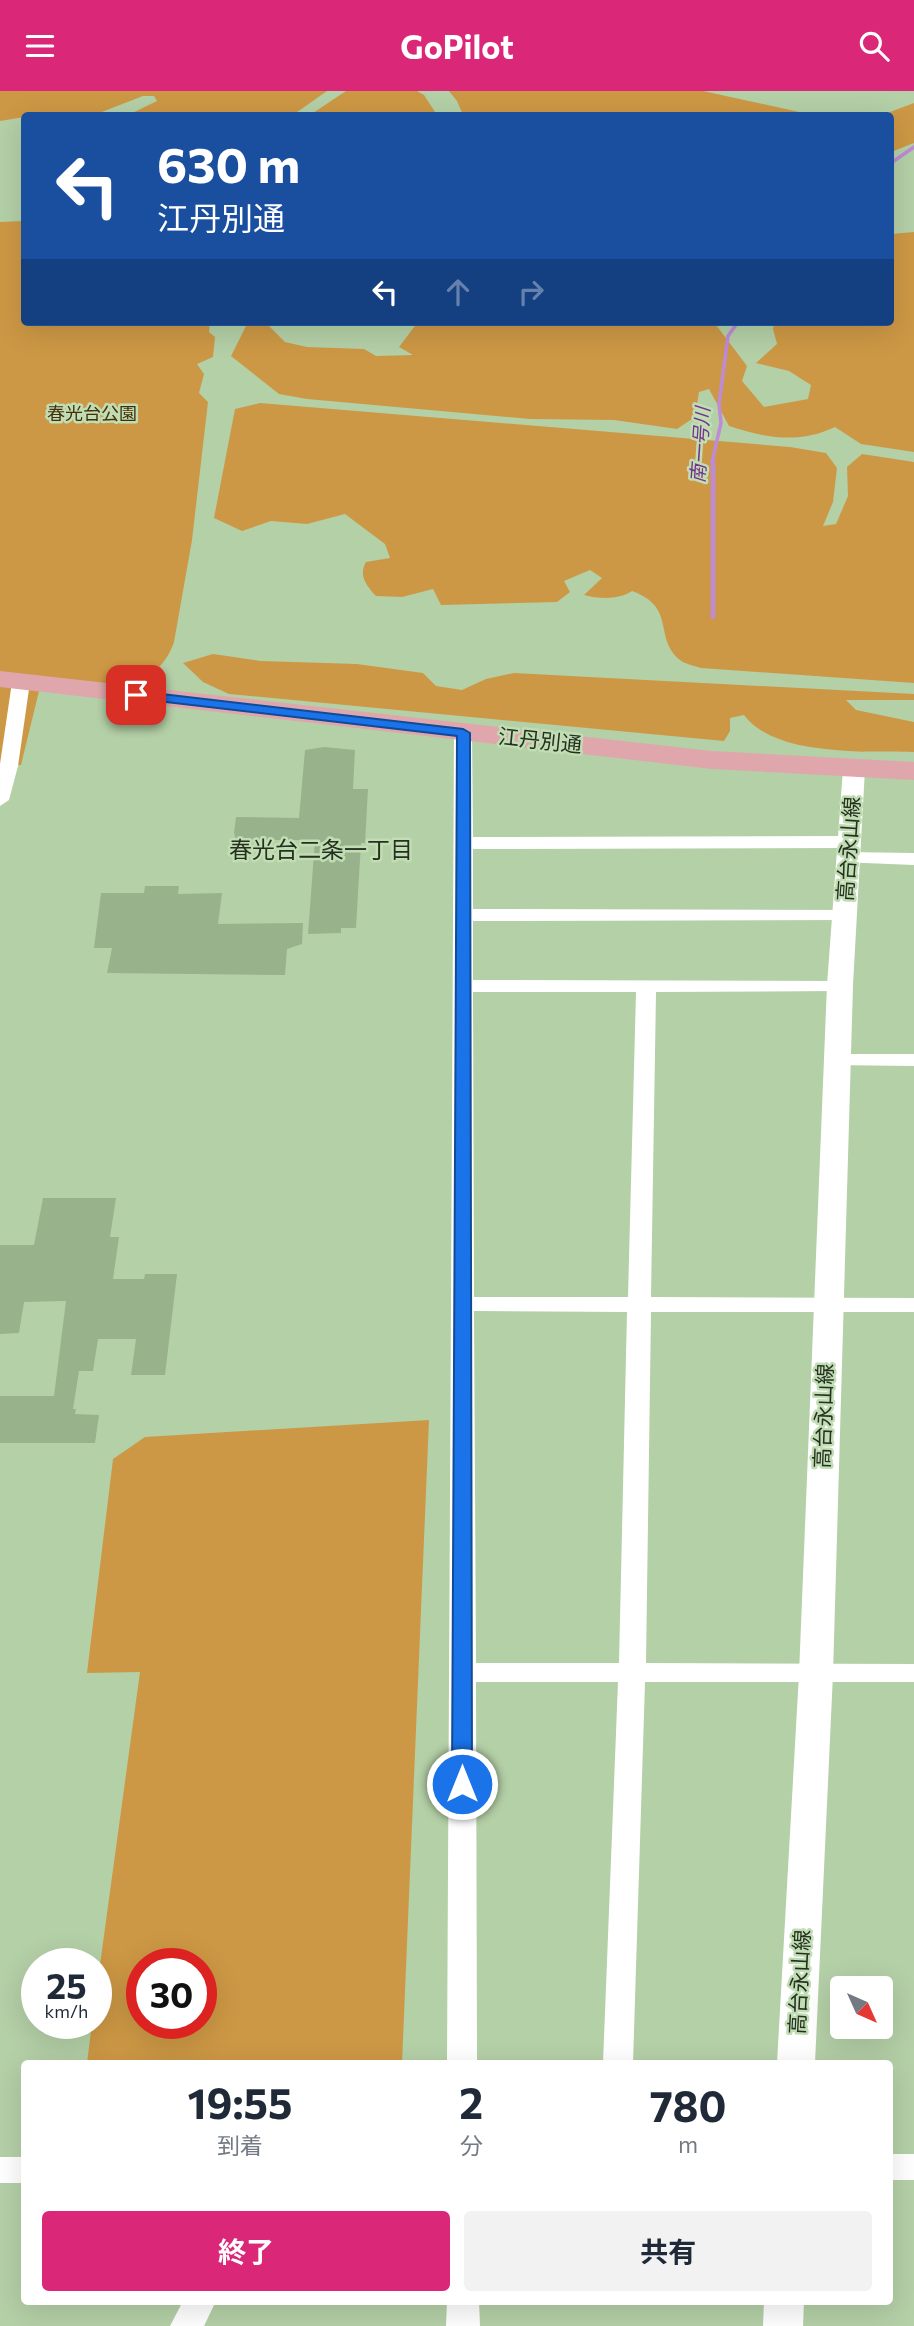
<!DOCTYPE html>
<html lang="ja">
<meta charset="utf-8">
<style>
:root{--surface:#fff;--page:#f2f2f3;--text:#1f2937;--muted:#747a83;--accent:#db2777}
body{margin:0;font-family:Commissioner,"Noto Sans JP",sans-serif;background:var(--page);color:var(--text);height:100vh;display:flex;flex-direction:column;font-size:26px;white-space:nowrap}
*{box-sizing:border-box;margin:0}
p{font-size:23px;color:var(--muted)}
.icon{flex:none;width:38px;height:38px;fill:none;stroke:currentColor;stroke-width:2;stroke-linecap:round;stroke-linejoin:round}
.map{position:relative;flex:1;overflow:hidden}
.drawer{position:absolute;left:21px;top:1969px;width:872px;height:245px;display:flex;flex-direction:column;background:var(--surface);border-radius:7px;box-shadow:0 7px 28px #0002}
.drawer>*{flex:none}
.hud{position:absolute;left:21px;top:21px;width:873px;height:214px;border-radius:7px;box-shadow:0 7px 28px #0002;background:#1a4fa0;color:#fff;overflow:hidden}
.needle{width:46px;rotate:135deg}
.tools{position:absolute;left:830px;top:1885px;display:grid;gap:14px}
.tools a{display:grid;place-items:center;width:63px;height:63px;border-radius:7px;background:var(--surface);box-shadow:0 7px 28px #0002;font-size:35px}
.speed{position:absolute;left:21px;top:1857px;display:flex;gap:14px;font-size:35px;font-weight:700;text-align:center}
.speed>*{display:grid;place-content:center;width:91px;height:91px;border-radius:50%;background:var(--surface);box-shadow:0 7px 28px #0002;line-height:1}
.speed small{font-size:18px;font-weight:400}
.speed .limit{border:10px solid #d22;background:#fff;color:#111}
.pin{position:absolute;display:grid;place-items:center;width:60px;height:60px;color:#fff;margin:-30px;border-radius:14px;box-shadow:0 4px 10px #0006}
.me{position:absolute;width:77px;margin:-38px;rotate:0deg;stroke-linejoin:round;filter:drop-shadow(0 0 5px #0008)}
.turn{display:flex;align-items:center;gap:24px;height:147px;padding:0 21px;font-size:32px}
.turn .icon{width:91px;height:91px;stroke-width:2.5}
.turn b{display:block;font-size:49px;line-height:60px}
.lanes{display:flex;align-items:center;height:66px;padding:0 21px;background:#0003;justify-content:center;gap:35px;direction:ltr}
.lanes .off{opacity:.35}
.eta{display:flex;justify-content:space-evenly;align-items:center;height:119px;text-align:center}
.eta b{font-size:42px;font-weight:700;line-height:49px}
.button{display:flex;gap:14px;margin-top:auto;padding:14px 21px}
.button a{flex:1;height:80px;border-radius:7px;background:var(--accent);color:#fff;font-size:28px;font-weight:700;line-height:80px;text-align:center}
.button a+a{background:var(--page);color:var(--text)}
header{display:flex;justify-content:space-between;align-items:center;height:91px;padding:0 21px;background:var(--accent);color:#fff;font-size:32px;font-weight:700}
.map>svg:first-child{display:block}
.green{fill:#cd9845;fill-rule:evenodd}
.lines{fill:none;stroke-linecap:round;stroke-linejoin:round}
.stream-far1{stroke:#bf8ad6;stroke-width:3.5}
.stream{stroke:#bf8ad6;stroke-width:4.5}
.building{fill:#98b38b}
.minor{fill:#fff;fill-rule:evenodd}
.tertiary{fill:#fff;fill-rule:evenodd}
.primary{fill:#dfa7ac;fill-rule:evenodd}
.route{fill:#1a73e8;stroke:#114b97;stroke-width:2}
.labels{text-anchor:middle;stroke-width:5;stroke-linejoin:round;paint-order:stroke}
.far-park-label{font-size:18px;fill:#442e08;stroke:#c1ddb4}
.far-water-label{font-size:19px;font-style:italic;fill:#75338d;stroke:#c1ddb4}
.street-label{font-size:21px;fill:#253020;stroke:#c1ddb4}
.neighbourhood-label{font-size:23px;fill:#253020;stroke:#c1ddb4}
</style>
<header><svg class="icon" aria-label="menu" viewBox="0 0 24 24"><path d="M4 6h16M4 12h16M4 18h16"/></svg>GoPilot<svg class="icon" aria-label="search" viewBox="0 0 24 24"><circle cx="10" cy="10" r="6"/><path d="M15 15l6 6"/></svg></header>
<div class="map">
<svg width="914" height="2235" viewBox="0 0 914 2235">
<rect width="100%" height="100%" fill="#b4d0a7"/>
<g class="green">
<path d="M0,0H327L293,24H128L157,10L154,5H143L94,24L43,23L0,30Z"/>
<path d="M346,0H417L424,4L437,24H310Z"/>
<path d="M449,0H703L813,24H463L457,10Z"/>
<path d="M914,12V52L891,61V24H882Z"/>
<path d="M24,130V231H210L209,241L215,246L213,266L197,273L204,283L199,302L208,311L192,449L174,551C167,572 148,593 125,591L119,599L0,584V131Z"/>
<path d="M914,141V361L861,353L835,336C800,353 765,347 729,335L709,298L699,301L695,326L677,338L614,329L530,328L307,308L279,303L231,265L248,231H269V235L285,251L307,256L364,258L376,265L413,264L399,256L418,231H720L716,234L747,275L742,290L764,316L808,308L811,294L789,280L756,272L777,253L773,238L775,231H891V143Z"/>
<path d="M260,312L790,356L826,362L837,377L833,411L823,435L836,433L848,405L847,376L862,363L914,371V592L701,577C695,575 685,573 680,569C653,547 677,516 632,500C618,509 600,508 584,504L602,487L590,479L564,490L570,501L557,511L441,514L433,498L402,506L376,505C367,495 358,485 366,471L390,467L385,453L345,423L307,433L271,430L242,440L214,427L235,318Z"/>
<path d="M213,563L261,570L357,573L423,582L436,595L462,599L486,588L514,582L914,603V609H846L856,619L914,631V661C867,660 775,666 744,624L730,627V640L724,650L229,603L203,591L183,572Z"/>
<path d="M0,592L40,596L21,674H0Z"/>
<path d="M429,1329L402,1972H87L92,1932H96V1903L140,1581L87,1582L113,1368L145,1346ZM142,1872H201V1932H142Z"/>
</g>
<g class="lines">
<g class="stream-far1">
<path d="M891,72L914,56"/>
<path d="M712,371L721,332L719,313L728,245L738,231"/>
</g>
<path class="stream" d="M713,370V526"/>
</g>
<g class="building">
<path d="M324,656L355,659L353,698H368L365,752H361L356,837H341V842L308,843L315,749H236L234,742L236,726L299,727L305,659Z"/>
<path d="M145,795H179L178,803L222,802L218,833L303,832L302,853L287,858L285,884L107,882L112,857H94L101,802H144Z"/>
<path d="M43,1107H116L110,1146H119L113,1188H144L145,1183H177L165,1284H131L136,1248H98L93,1280H79L73,1318H76L75,1323L99,1324L95,1352H0V1305H54L66,1210L24,1211L19,1242L0,1243V1154H34Z"/>
</g>
<g class="lines">
<g class="minor">
<path d="M21,586L30,591L18,675L9,709L0,715V673L12,591Z"/>
<path d="M463,637L472,642L473,746L848,745L858,751L848,757L473,758V818L852,819L855,823L852,827L845,829L473,830V889L847,890L850,894L840,900L656,901L651,1206L914,1207V1221H651L646,1572L914,1573V1591H645L633,1972H603L618,1591H476L477,1972H447L454,642ZM473,901H636L628,1206H474ZM474,1220L627,1221L619,1572H476Z"/>
<path d="M847,761L914,762V774L840,771L837,767Z"/>
<path d="M839,963H914V975L831,974L828,969Z"/>
<rect x="889" y="2063" width="25" height="26"/>
<rect x="0" y="2066" width="24" height="26"/>
<path d="M183,2210H216L204,2235H170Z"/>
<path d="M447,2210H479L480,2235H446Z"/>
</g>
<g class="tertiary">
<path d="M854,671L865,678L853,894L833,1583L815,1972H777L799,1583L827,894L843,678Z"/>
<path d="M764,2210H804L803,2235H763Z"/>
</g>
<path class="primary" d="M0,580L712,660L914,671V689L712,678L0,596Z"/>
</g>
<path class="route" d="M136,600L463,638L470,642L472,1693L462,1700L452,1693L457,645L132,607L130,604Z"/>
<g class="labels">
<g class="far-park-label">
<text x="92" y="329">春光台公園</text>
</g>
<g class="far-water-label">
<text transform="translate(700 354) rotate(-86)" y="7">南一号川</text>
</g>
<g class="street-label">
<text transform="translate(540 650) rotate(6)" y="7">江丹別通</text>
<text transform="translate(849 758) rotate(-86)" y="7">高台永山線</text>
<text transform="translate(824 1325) rotate(-88)" y="7">高台永山線</text>
<text transform="translate(800 1891) rotate(-87)" y="7">高台永山線</text>
</g>
<g class="neighbourhood-label">
<text x="321" y="767">春光台二条一丁目</text>
</g>
</g>
</svg>
<div class="tools">
<a><svg class="needle" viewBox="-14 -14 28 28"><path d="M0-13l5 13h-10z" fill="#e53935"/><path d="M0 13l5-13h-10z" fill="#747a83"/></svg></a>
</div>
<div class="speed"><div>25<small>km/h</small></div><div class="limit">30</div></div>
<div class="pin" style="left:136px;top:604px;background:#d93025"><svg class="icon" aria-label="arrive" viewBox="0 0 24 24"><path d="M6 21V4h12l-3 4 3 4H6"/></svg></div>
<svg class="me" style="left:462px;top:1693px" viewBox="-20 -20 40 40"><circle r="17" fill="#1a73e8" stroke="#fff" stroke-width="3"/><path d="M0-11L8 9 0 5-8 9z" fill="#fff"/></svg>
<div class="hud">
<div class="turn"><svg class="icon" aria-label="left" viewBox="0 0 24 24"><path d="M17 20v-9H6M10 6l-5 5 5 5"/></svg><div><b>630 m</b>江丹別通</div></div>
<div class="lanes"><svg class="icon" aria-label="left" viewBox="0 0 24 24"><path d="M17 20v-9H6M10 6l-5 5 5 5"/></svg><svg class="icon off" aria-label="ahead" viewBox="0 0 24 24"><path d="M12 20V5M6 11l6-6 6 6"/></svg><svg class="icon off" aria-label="right" viewBox="0 0 24 24"><path d="M7 20v-9h11M14 6l5 5-5 5"/></svg></div>
</div>
<section class="drawer">
<div class="eta">
<div><b>19:55</b><p>到着</p></div>
<div><b>2</b><p>分</p></div>
<div><b>780</b><p>m</p></div>
</div>
<div class="button"><a>終了</a><a>共有</a></div>
</section>
</div>
